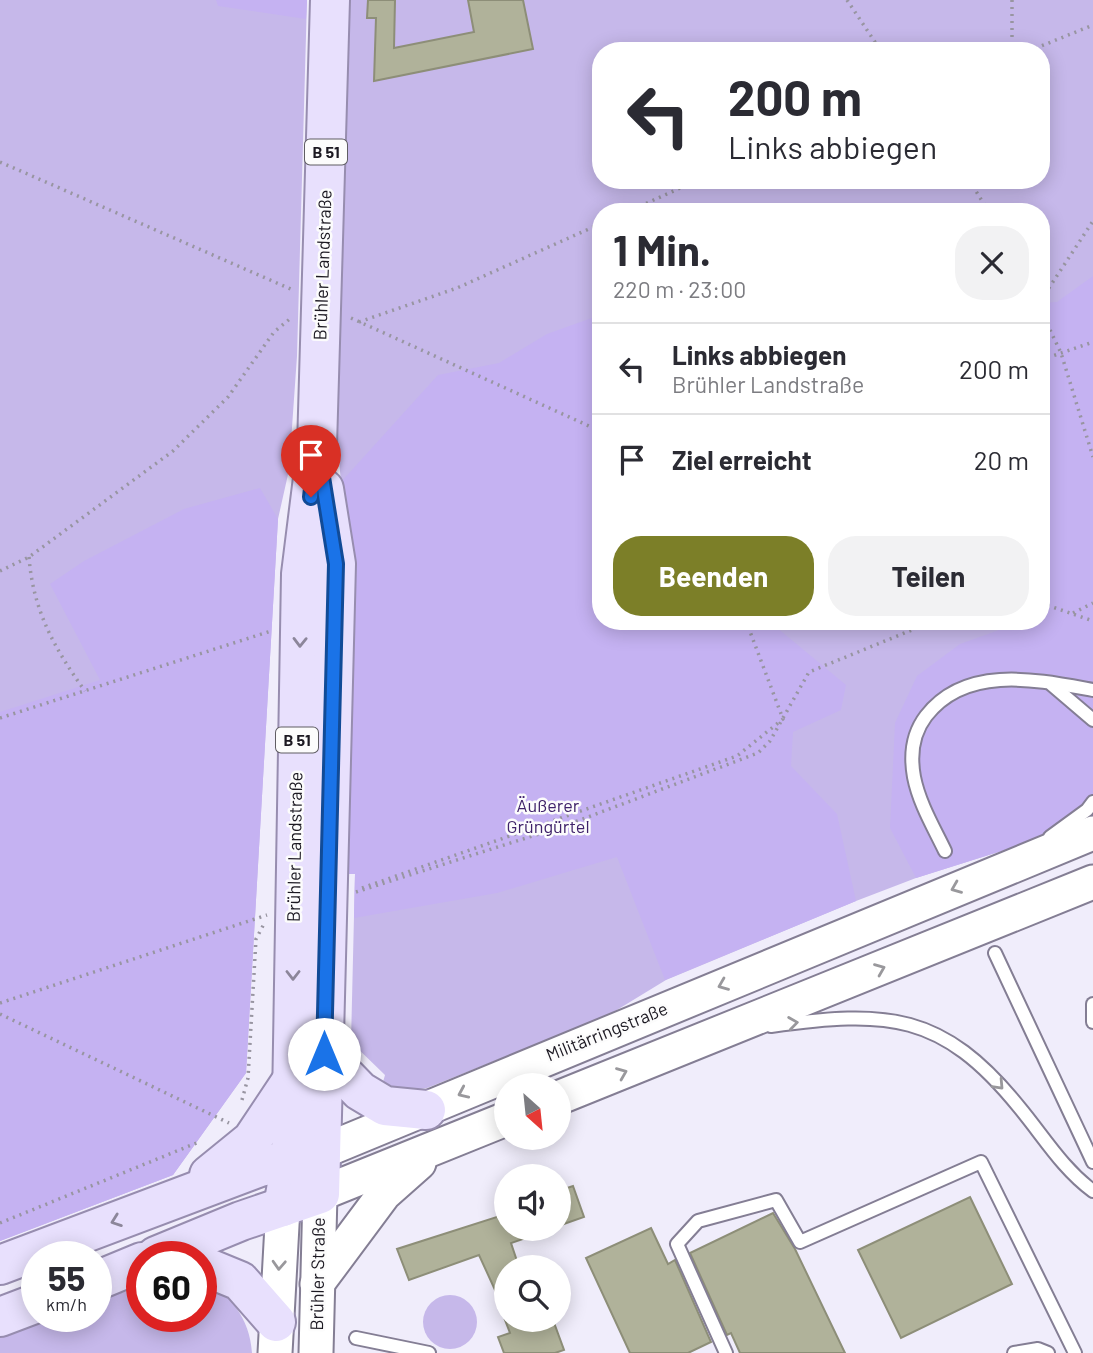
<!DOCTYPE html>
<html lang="de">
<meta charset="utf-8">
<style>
:root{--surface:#fff;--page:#f2f2f3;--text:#2b2b33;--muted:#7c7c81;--line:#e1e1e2;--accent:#7c7f28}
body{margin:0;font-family:Barlow,sans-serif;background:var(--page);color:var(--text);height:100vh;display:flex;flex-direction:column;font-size:26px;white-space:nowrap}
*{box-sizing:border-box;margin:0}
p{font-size:23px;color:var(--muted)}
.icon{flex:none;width:38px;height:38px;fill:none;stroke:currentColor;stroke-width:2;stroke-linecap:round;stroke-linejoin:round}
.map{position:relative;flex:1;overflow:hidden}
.sheet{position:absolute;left:592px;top:203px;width:458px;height:427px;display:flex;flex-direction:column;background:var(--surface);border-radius:28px;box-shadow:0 4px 18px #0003}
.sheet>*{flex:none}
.top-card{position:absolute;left:592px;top:42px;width:458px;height:147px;border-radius:28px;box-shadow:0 4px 18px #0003;background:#fff;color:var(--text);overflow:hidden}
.needle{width:46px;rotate:153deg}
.tools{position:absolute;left:494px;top:1073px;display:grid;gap:14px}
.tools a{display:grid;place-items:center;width:77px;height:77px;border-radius:50%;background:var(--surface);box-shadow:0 4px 18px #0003;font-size:35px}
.speed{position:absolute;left:21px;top:1241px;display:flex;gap:14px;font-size:35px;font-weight:700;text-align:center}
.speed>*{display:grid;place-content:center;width:91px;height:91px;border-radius:50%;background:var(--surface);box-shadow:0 4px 18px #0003;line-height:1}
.speed small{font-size:18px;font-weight:400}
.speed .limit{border:10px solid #d22;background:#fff;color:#111}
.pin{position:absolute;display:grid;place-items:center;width:60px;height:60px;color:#fff;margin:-72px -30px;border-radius:50% 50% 50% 0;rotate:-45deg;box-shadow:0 0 7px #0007}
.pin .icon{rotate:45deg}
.me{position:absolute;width:77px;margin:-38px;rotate:0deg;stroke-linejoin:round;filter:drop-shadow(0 0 5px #0008)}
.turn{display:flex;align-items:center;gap:24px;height:147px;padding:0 21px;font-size:32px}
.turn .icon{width:91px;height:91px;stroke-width:2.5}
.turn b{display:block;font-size:49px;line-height:60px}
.round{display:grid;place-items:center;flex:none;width:74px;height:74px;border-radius:28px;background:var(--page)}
.headline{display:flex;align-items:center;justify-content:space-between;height:119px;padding:0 21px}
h1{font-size:42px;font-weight:700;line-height:52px}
.button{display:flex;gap:14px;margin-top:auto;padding:14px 21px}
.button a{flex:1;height:80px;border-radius:28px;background:var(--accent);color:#fff;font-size:28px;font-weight:700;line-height:80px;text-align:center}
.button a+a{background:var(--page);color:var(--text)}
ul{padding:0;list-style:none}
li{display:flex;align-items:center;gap:21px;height:91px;padding:0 21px;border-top:2px solid var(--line)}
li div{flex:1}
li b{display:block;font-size:26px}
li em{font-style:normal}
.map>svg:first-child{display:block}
.green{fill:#c6b8ea;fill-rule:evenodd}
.forest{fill:#c5b2f2}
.building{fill:#b0b29a;stroke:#8d8e78;stroke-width:2}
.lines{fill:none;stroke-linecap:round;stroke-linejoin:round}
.lane-casing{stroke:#847e94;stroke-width:16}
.secondary-casing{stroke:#847e94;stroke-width:37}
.primary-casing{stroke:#978daf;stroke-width:42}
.path{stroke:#9895a1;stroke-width:3.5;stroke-dasharray:2 5;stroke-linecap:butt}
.lane{stroke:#fff;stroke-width:12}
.secondary{stroke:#fff;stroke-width:33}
.primary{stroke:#e8e0fd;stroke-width:38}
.oneway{stroke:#8c869a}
.oneway2{stroke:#99989c}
.route-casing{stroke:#114b97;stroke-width:18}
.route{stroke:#1a73e8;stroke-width:12}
.labels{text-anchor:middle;stroke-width:5;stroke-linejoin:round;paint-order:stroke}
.shield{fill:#fcfcfc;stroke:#5f5d63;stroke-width:2}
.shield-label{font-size:16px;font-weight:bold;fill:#1c1922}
.street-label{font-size:18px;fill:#1c1922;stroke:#fcfcfc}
.park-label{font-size:18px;fill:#3f226a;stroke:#fcfcfc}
</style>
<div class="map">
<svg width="1093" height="1353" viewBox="0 0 1093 1353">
<rect width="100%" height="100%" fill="#f0edfb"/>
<g class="green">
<path d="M0,0H307L297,356L289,470L278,519L246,1073L173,1175L0,1241Z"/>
<path d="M343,0H1093V822L916,878L856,901L666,980L607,1016L427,1088L402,1092L381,1089L385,1075L351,1042L355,874L341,482L334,405ZM600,51H1041V180H600ZM600,212H1041V621H600Z"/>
<path d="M201,1274C229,1295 250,1317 252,1353H0V1333L49,1316H96V1300L142,1287V1316H201Z"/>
<circle cx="450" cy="1322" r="27"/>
</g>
<g class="forest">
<path d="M216,0H307L306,19L218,6Z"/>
<path d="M1093,276V822L916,878L890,828L895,723L917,676L960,644L1024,621H1041V303L1057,302Z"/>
<path d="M600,315V621H777L776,627L846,685L841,710L793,732L791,766L837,814L856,901L665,980L617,857L497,893L354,918L355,874H341V482L438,375L499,363L547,334Z"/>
<path d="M260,488L278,519L246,1073L173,1175L0,1241V712L100,680L50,584L84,561L184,509Z"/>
</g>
<g class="building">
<path d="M368,0H395L394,48L474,32L468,0H523L533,49L374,81L376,18H367Z"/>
<path d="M573,1186L584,1217L558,1226V1191Z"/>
<path d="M970,1197L1012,1284L901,1338L858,1250Z"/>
<path d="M773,1213L795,1249L845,1353H740L731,1333L727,1335L690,1253Z"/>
<path d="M506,1214V1228L546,1231L511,1243L519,1267H506V1314L479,1255L409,1280L397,1249Z"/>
<path d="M651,1228L668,1264L675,1260L711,1342L688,1353H630L586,1258Z"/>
<path d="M505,1320H553L564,1350L555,1353H504L498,1337L510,1333Z"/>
</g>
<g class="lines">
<g class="lane-casing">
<g id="lane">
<path d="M1052,685L1093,720"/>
<path d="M1050,837L1087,810L1093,802"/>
<path d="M945,851C934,828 919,803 914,777C910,755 913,733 926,716C966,664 1038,680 1093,690"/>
<path d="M995,953L1093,1162"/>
<path d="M1093,1004V1022"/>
<path d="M771,1026C887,1010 942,1012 1019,1107C1044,1137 1062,1168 1093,1191"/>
<path d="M356,1338L429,1353"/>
<path d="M726,1353L677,1244L698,1221L776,1200L800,1242L981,1162L1075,1353"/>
<path d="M1014,1353L1038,1349L1048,1353"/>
</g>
</g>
<g class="secondary-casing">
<g id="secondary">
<path d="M558,1098L1093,882"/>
<path d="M319,1153L1093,833"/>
<path d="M317,1284L384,1194L419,1163"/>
<path d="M275,1353L283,1207"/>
<path d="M316,1353L320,1194L506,1119"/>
</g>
</g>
<g class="primary-casing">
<g id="primary">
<path d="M324,1054L360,1091L385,1106L426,1110"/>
<path d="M209,1175L252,1140L292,1080"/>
<path d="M283,1207L291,1161L301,574L317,446L330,0"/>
<path d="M156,1256L241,1221L320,1194L336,564L324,489"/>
<path d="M0,1265L260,1167L314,1154"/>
<path d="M201,1265L240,1281L276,1322"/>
<path d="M96,1281L142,1262"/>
<path d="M0,1317L37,1303"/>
</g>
</g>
<g class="path">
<path d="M847,0L881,51"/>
<path d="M1012,0V51"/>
<path d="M1029,51L1093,25"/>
<path d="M0,162L293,290"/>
<path d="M969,180L989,212"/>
<path d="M627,212L698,180"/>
<path d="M1041,300L1093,221"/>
<path d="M1041,311L1061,353L1093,457"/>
<path d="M351,318L600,431"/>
<path d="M359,322L457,288L600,224"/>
<path d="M1041,360L1093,342"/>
<path d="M29,557C33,610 54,648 85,691"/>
<path d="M0,571L29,557L173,451L228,397L274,332L291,318"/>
<path d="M1041,603L1093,621"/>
<path d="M1073,613L1093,603"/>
<path d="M0,718L271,631"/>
<path d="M362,888L737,756L783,719L746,621"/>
<path d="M356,892L564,826L758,753L770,741L809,672L934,621"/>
<path d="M0,1003L267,915"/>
<path d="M0,1014L229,1123"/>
<path d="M242,1100L248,1078L256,939L265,922"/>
<path d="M0,1223L199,1142"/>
</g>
<use href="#lane" class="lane"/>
<use href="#secondary" class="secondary"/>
<use href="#primary" class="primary"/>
</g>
<defs><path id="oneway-chevron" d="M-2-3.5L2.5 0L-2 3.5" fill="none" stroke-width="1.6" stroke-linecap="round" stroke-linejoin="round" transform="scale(1.75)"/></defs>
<g class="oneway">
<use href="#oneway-chevron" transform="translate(300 642) rotate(91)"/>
<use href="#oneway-chevron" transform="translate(293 975) rotate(90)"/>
<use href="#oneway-chevron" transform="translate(116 1221) rotate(160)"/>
</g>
<g class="oneway2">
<use href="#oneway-chevron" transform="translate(956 888) rotate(158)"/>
<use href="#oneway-chevron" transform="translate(880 969) rotate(-22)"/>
<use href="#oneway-chevron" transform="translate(723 985) rotate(158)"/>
<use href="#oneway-chevron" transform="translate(793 1023) rotate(-8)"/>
<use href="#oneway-chevron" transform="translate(622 1073) rotate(-22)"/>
<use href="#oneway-chevron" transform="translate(999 1085) rotate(47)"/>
<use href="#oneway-chevron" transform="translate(463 1093) rotate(156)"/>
<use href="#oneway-chevron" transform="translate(279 1265) rotate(93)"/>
</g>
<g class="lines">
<g class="route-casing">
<path id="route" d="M311,497L317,446L336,564L324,1054"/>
</g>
<use href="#route" class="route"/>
</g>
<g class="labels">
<g class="shield">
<rect x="305" y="139.5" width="42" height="25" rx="5"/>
<rect x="276" y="727.5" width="42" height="25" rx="5"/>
</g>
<g class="shield-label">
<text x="326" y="158">B 51</text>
<text x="297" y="746">B 51</text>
</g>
<g class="street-label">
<text transform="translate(323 265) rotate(-88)" y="6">Brühler Landstraße</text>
<text transform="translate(295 847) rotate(-89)" y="6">Brühler Landstraße</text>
<text transform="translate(607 1032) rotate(-22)" y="6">Militärringstraße</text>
<text transform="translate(318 1274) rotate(-89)" y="6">Brühler Straße</text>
</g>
<g class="park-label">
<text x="548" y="812">Äußerer<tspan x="548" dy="21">Grüngürtel</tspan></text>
</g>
</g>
</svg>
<div class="tools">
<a><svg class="needle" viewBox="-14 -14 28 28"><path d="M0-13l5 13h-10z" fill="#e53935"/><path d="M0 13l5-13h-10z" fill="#7c7c81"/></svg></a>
<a><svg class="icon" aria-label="sound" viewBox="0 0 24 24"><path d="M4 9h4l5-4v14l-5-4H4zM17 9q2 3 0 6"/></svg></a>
<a><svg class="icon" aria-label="search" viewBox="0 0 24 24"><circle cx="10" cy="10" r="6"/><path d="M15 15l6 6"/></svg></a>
</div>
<div class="speed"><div>55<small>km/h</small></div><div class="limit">60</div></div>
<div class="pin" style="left:311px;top:497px;background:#d93025"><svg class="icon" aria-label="arrive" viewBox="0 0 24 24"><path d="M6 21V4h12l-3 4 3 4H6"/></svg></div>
<svg class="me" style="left:324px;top:1054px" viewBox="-20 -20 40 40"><circle r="19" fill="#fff"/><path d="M0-13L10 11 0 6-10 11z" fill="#1a73e8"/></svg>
<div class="top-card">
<div class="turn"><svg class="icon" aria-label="left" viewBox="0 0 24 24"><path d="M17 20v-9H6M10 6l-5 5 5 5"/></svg><div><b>200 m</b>Links abbiegen</div></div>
</div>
<section class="sheet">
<div class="headline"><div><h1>1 Min.</h1><p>220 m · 23:00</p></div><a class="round"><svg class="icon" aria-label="close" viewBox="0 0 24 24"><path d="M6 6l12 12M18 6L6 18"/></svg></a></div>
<ul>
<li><svg class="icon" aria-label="left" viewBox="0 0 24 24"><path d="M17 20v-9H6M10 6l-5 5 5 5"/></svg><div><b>Links abbiegen</b><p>Brühler Landstraße</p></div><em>200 m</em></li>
<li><svg class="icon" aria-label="arrive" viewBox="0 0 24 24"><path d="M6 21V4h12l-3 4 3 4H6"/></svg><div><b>Ziel erreicht</b></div><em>20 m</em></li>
</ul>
<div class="button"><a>Beenden</a><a>Teilen</a></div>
</section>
</div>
